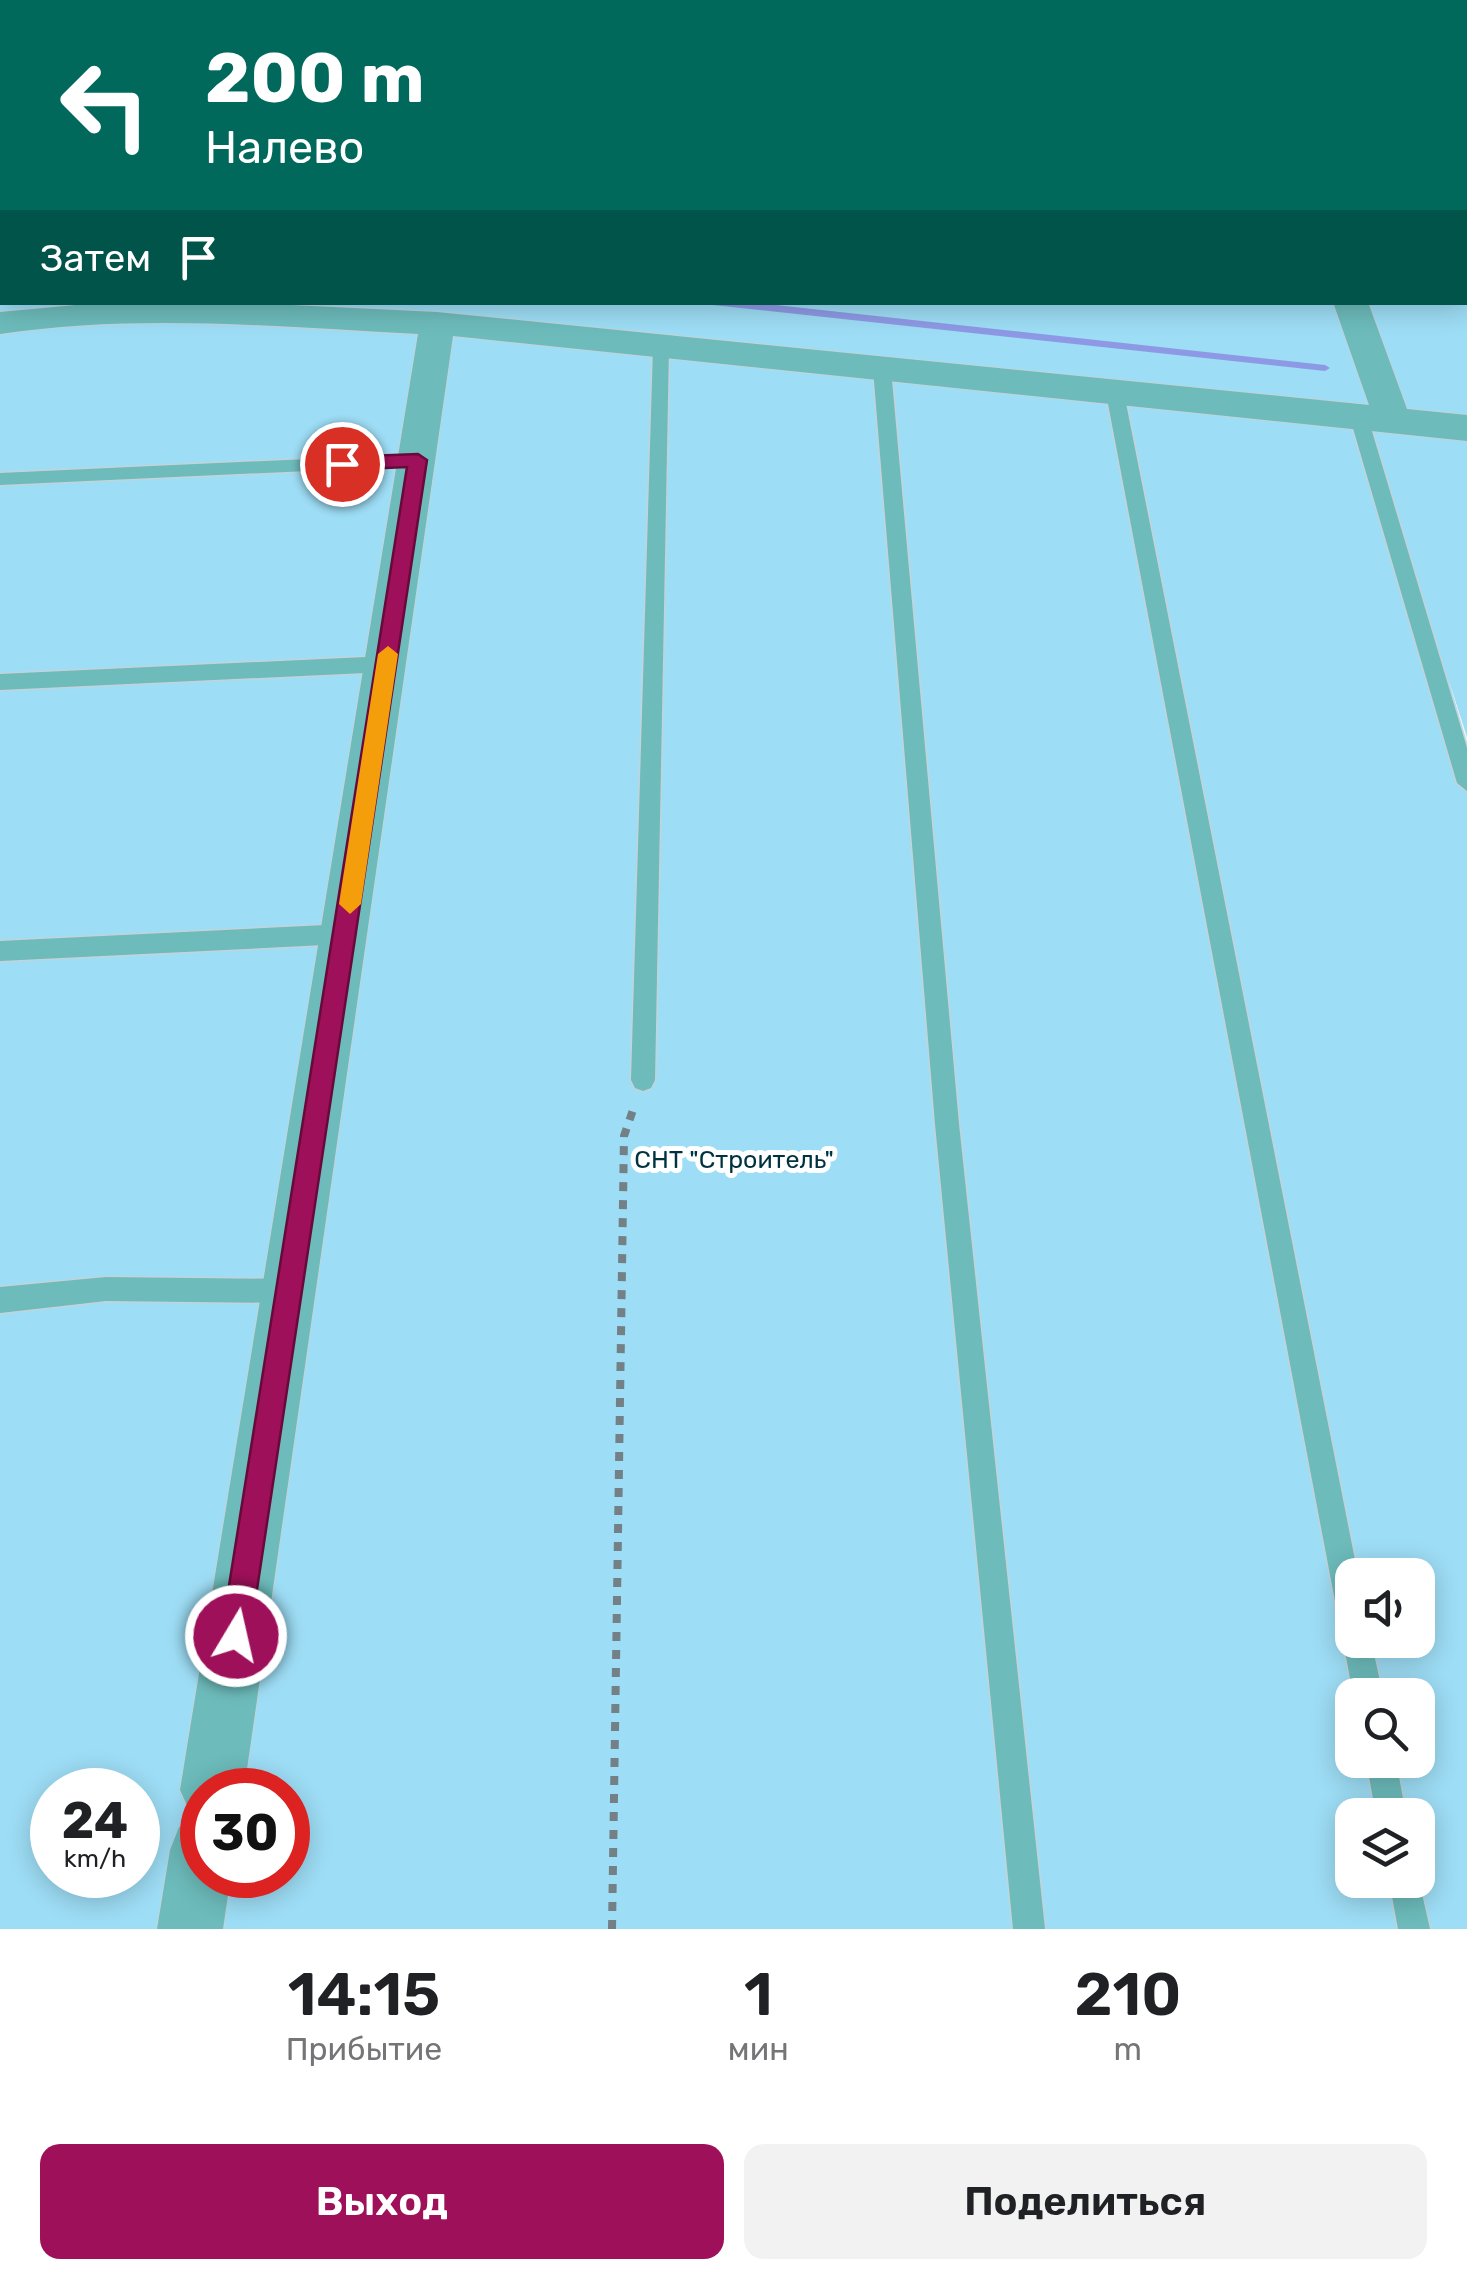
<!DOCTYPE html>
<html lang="ru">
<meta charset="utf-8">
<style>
:root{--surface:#fff;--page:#f2f2f2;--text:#202124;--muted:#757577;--accent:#9f105a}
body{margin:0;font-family:Rubik,sans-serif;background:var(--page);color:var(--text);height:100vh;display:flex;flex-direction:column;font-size:38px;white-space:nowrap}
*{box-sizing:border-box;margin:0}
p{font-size:32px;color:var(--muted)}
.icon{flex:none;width:55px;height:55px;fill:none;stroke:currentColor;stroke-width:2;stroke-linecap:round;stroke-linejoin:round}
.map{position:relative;height:1929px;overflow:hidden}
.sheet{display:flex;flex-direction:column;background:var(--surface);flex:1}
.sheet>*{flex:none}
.banner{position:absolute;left:0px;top:0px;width:1468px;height:305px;box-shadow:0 5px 25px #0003;background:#00695c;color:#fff;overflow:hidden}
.tools{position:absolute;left:1335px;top:1558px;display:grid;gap:20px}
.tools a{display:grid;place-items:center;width:100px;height:100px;border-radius:20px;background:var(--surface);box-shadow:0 5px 25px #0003;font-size:50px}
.speed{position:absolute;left:30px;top:1768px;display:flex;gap:20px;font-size:50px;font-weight:700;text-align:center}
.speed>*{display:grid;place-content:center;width:130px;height:130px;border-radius:50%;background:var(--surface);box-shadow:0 5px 25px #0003;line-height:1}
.speed small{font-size:25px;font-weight:400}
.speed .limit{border:15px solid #d22;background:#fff;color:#111}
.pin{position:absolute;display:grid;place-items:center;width:85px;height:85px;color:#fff;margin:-42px;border:5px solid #fff;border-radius:50%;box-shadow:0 2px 10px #0007}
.me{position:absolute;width:110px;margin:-55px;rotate:9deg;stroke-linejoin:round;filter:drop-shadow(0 0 8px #0008)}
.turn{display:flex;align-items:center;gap:35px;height:210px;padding:0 40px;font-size:45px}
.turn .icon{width:130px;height:130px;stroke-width:2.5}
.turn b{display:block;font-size:70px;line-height:85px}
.then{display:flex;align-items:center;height:95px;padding:0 40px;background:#0003;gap:20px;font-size:38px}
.eta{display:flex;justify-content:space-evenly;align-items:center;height:170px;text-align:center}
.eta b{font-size:60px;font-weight:600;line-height:70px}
.action{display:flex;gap:20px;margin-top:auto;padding:20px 40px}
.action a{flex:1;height:115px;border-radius:20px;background:var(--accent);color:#fff;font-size:40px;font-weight:600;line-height:115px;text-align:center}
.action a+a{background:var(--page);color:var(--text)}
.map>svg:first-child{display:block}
.green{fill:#9dddf5;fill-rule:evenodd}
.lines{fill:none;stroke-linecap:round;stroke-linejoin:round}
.stream{fill:#8e99e5;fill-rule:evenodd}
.service-casing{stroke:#c3d3da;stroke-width:3}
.minor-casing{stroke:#c3d3da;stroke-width:2}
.path{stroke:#738186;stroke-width:8;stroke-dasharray:9 9;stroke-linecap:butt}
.service{fill:#6dbbbb;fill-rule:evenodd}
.minor{fill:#6dbbbb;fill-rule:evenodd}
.route{fill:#9f105a;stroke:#670a3a;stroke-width:2.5}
.slow{fill:#f59e0b}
.labels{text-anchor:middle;stroke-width:10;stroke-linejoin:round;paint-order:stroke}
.park-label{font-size:25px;fill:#003240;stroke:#fff}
</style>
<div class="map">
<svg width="1467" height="1929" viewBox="0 0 1467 1929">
<rect width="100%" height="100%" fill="#e5f6fd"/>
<path class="green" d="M366,0H1467V737L1448,678L1467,744V1929H0V115L2,302H1465V2H361ZM1352,1575H1418V1640H1352ZM1352,1695H1418V1760H1352ZM52,1790H138V1875H52ZM202,1790H288V1875H202ZM1352,1815H1418V1880H1352Z"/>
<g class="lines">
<g class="stream">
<path d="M334,0H346L343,2H332Z"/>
<rect x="0" y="90" width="2" height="6"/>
<rect x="0" y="231" width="2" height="6"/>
<path d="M708,302H748L1325,365L1330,368L1325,371L713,305Z"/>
</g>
<g class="service-casing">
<g id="service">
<path d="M884,0H967L883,2Z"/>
<path d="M1342,0H1357L1358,2H1344Z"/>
<path d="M1465,148L1467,149V161L1465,160Z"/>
<path d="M661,341L669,347L655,1080L651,1088L643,1091L635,1088L631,1080L653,347Z"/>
<path d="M882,363L891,369L959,1124L1045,1929H1013L935,1124L873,369Z"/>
<path d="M1115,387L1124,393L1358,1575H1352V1640H1371L1383,1695H1353L1343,1640L1348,1629L1342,1627L1338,1617L1106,393Z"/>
<path d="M1359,412L1368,418L1467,748V791L1457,783L1350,418Z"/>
<path d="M417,454L426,460L417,466L0,485V473Z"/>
<path d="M387,656L397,664L387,672L0,690V674Z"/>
<path d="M345,924L353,927L356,934L353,941L345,944L0,961V941Z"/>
<path d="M106,1277L290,1279L299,1282L303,1291L299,1300L290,1303L106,1301L0,1313V1287Z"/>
<path d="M1366,1760H1396L1406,1815H1376Z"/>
<path d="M1418,1876L1430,1929H1398L1389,1880H1418Z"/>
</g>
</g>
<g class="minor-casing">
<g id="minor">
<path d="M1198,0H1228L1229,2H1200Z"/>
<path d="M108,302H229L437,312L1369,405L1333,302H1368L1407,409L1467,415V441L453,336L244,1790H202V1818L190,1812L180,1790L418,334C279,327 138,313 0,334V312Z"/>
<path d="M202,1818V1875H231L223,1929H157L170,1850L179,1827Z"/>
</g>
</g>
<path class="path" d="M612,1929L624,1136L634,1107"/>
<use href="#service" class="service"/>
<use href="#minor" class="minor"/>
</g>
<path class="route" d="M418,454L427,460L250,1636L246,1647L236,1651L226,1647L221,1636L407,467L342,470L332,464L342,457Z"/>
<path class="slow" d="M388,646L398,654L361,904L350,914L339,904L378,654Z"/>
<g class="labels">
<g class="park-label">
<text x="734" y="1168">СНТ "Строитель"</text>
</g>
</g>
</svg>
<div class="tools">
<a><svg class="icon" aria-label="sound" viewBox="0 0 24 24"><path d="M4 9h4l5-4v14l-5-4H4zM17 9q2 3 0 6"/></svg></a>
<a><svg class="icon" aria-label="search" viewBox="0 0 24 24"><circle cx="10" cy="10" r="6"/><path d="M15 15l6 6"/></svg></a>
<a><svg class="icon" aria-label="layers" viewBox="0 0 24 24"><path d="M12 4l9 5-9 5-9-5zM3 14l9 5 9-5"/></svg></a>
</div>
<div class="speed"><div>24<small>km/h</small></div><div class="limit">30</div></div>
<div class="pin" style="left:342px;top:464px;background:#d93025"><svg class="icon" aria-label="arrive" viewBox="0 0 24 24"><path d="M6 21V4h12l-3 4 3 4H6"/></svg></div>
<svg class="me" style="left:236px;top:1636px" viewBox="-20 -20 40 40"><circle r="17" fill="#9f105a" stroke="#fff" stroke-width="3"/><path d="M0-11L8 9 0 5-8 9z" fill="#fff"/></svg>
<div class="banner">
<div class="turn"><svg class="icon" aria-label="left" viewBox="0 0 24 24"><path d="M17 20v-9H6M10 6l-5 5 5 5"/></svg><div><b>200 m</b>Налево</div></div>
<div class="then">Затем<svg class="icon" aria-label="arrive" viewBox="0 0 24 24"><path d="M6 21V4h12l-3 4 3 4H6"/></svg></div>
</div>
</div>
<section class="sheet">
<div class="eta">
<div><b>14:15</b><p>Прибытие</p></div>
<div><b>1</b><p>мин</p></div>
<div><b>210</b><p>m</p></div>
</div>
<div class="action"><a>Выход</a><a>Поделиться</a></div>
</section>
